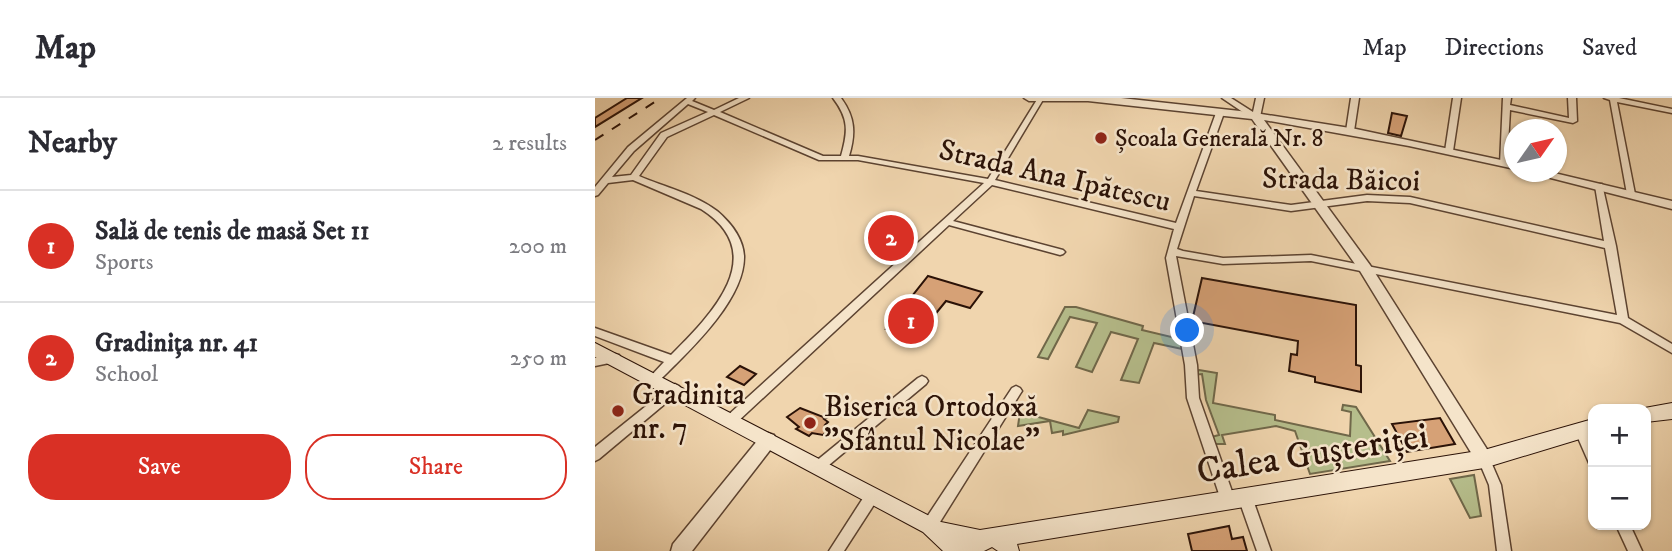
<!DOCTYPE html>
<meta charset="utf-8">
<style>
:root{--surface:#fff;--page:#f7f7f7;--text:#2b2b33;--muted:#7c7c81;--line:#e1e1e2;--accent:#d93025}
body{margin:0;font-family:"IM FELL DW Pica",serif;background:var(--page);color:var(--text)}
.controls{position:absolute;right:21px;bottom:21px;display:grid;overflow:hidden;border-radius:14px;box-shadow:0 2px 5px #0004}
.controls button{width:63px;height:63px;display:grid;place-items:center;padding:0;border:0;border-bottom:2px solid var(--line);background:var(--surface);color:var(--text);font:35px sans-serif}
.compass{position:absolute;left:909px;top:21px;width:63px;height:63px;border-radius:50%;background:var(--surface);box-shadow:0 2px 5px #0004;rotate:56deg}
.you{position:absolute;left:593px;top:233px;width:24px;height:24px;margin:-18px;border:5px solid #fff;border-radius:50%;background:#1a73e8;box-shadow:0 0 0 10px #1a73e833}
.badge{display:grid;place-items:center;width:46px;height:46px;border-radius:50%;background:var(--accent);color:#fff;font-size:23px;font-weight:700}
.pin{position:absolute;translate:-50% -50%;border:4px solid #fff;box-shadow:0 2px 7px #0006}
.list{margin:0;padding:0;list-style:none}
h2{display:flex;justify-content:space-between;align-items:center;height:91px;margin:0;padding:0 28px;font-size:30px}
h2 small{font-size:23px;font-weight:400;color:var(--muted)}
.list li{display:grid;grid-template-columns:46px 1fr auto;gap:21px;align-items:center;box-sizing:border-box;height:112px;padding:0 28px;border-top:2px solid var(--line)}
.list b{display:block;font-size:26px;white-space:nowrap}
.list p{margin:0;font-size:23px;white-space:nowrap;color:var(--muted)}
.list em{font-size:23px;font-style:normal;color:var(--muted)}
.actions{display:flex;gap:14px;padding:21px 28px}
.actions a{flex:1;padding:16px 0;border:2px solid var(--accent);border-radius:28px;text-align:center;font-size:24px;color:var(--accent)}
.actions .main{background:var(--accent);color:#fff}
.map{position:relative;flex:none;width:1077px;height:453px;overflow:hidden}
header{display:flex;align-items:center;gap:42px;box-sizing:border-box;height:98px;padding:0 35px;background:var(--surface);border-bottom:2px solid var(--line)}
header strong{font-size:33px}
nav{display:flex;gap:38px;margin-inline-start:auto;font-size:24px}
main{display:flex}
aside{flex:1;background:var(--surface)}
.map>svg:first-child{display:block}
.green{fill:#b6be8c;stroke:#70684a;stroke-width:2}
.building{fill:#d6a176;stroke:#2b1207;stroke-width:2}
.lines{fill:none;stroke-linecap:round;stroke-linejoin:round}
.minor-casing{stroke:#5c4331;stroke-width:3}
.tertiary-casing{stroke:#5c4331;stroke-width:3}
.secondary-casing{stroke:#2b1207;stroke-width:2}
.minor{fill:#f5e4ca;fill-rule:evenodd}
.tertiary{fill:#f5e4ca;fill-rule:evenodd}
.secondary{fill:#f5e4ca;fill-rule:evenodd}
.rail{stroke:#2b1207;stroke-width:2;stroke-dasharray:10 10;stroke-linecap:butt}
.poi-dot{fill:#8f2418;stroke:#f5e4ca;stroke-width:2.5}
.labels{text-anchor:middle;stroke-width:5;stroke-linejoin:round;paint-order:stroke}
.far-poi-label{font-size:24px;fill:#2b1207;stroke:#f5e4ca;text-anchor:start}
.street-label{font-size:30px;fill:#2b1207;stroke:#f5e4ca}
.poi-label{font-size:30px;fill:#2b1207;stroke:#f5e4ca;text-anchor:start}
.near-street-label{font-size:37px;fill:#2b1207;stroke:#f5e4ca}
</style>
<header>
<strong>Map</strong>
<nav><a>Map</a><a>Directions</a><a>Saved</a></nav>
</header>
<main>
<aside>
<h2>Nearby<small>2 results</small></h2>
<ul class="list">
<li><span class="badge">1</span><div><b>Sală de tenis de masă Set 11</b><p>Sports</p></div><em>200 m</em></li>
<li><span class="badge">2</span><div><b>Gradinița nr. 41</b><p>School</p></div><em>250 m</em></li>
</ul>
<div class="actions"><a class="main">Save</a><a>Share</a></div>
</aside>
<div class="map">
<svg width="1077" height="453" viewBox="0 0 1077 453">
<rect width="100%" height="100%" fill="#f0d5ae"/>
<filter id="stains"><feTurbulence type="fractalNoise" baseFrequency=".00286" numOctaves="4"/><feColorMatrix values="0 0 0 0 .2 0 0 0 0 .09 0 0 0 0 .02 0 0 0 .5 -.17"/></filter>
<radialGradient id="worn" r=".72"><stop offset=".6" stop-color="#630" stop-opacity="0"/><stop offset="1" stop-color="#630" stop-opacity=".3"/></radialGradient>
<!-- green -->
<g class="green">
<polygon points="470,209 481,209 548,228 547,232 585,241 587,251 559,245 544,285 526,282 543,241 516,234 497,274 481,269 502,225 475,219 453,261 443,259"/>
<polygon points="604,272 622,275 618,305 680,317 680,322 755,338 756,314 747,312 748,307 761,309 795,363 715,376 700,333 681,328 627,337 630,346 621,346 616,339 624,337 611,302 607,276 598,277"/>
<polygon points="493,312 524,319 523,324 468,337 468,333 457,335 455,323 423,328 425,314 484,330"/>
<polygon points="879,377 886,418 875,420 855,381"/>
</g>
<!-- building -->
<g class="building">
<polygon points="32,0 47,0 0,29 0,20"/>
<polygon points="797,15 812,18 806,38 793,35"/>
<polygon points="333,178 387,194 375,210 351,203 320,241 291,231"/>
<polygon points="607,180 761,207 761,267 766,268 766,294 720,284 720,279 694,273 696,256 702,257 703,243 597,223"/>
<polygon points="145,268 161,276 149,287 132,279"/>
<polygon points="205,310 231,320 229,321 233,324 230,327 235,330 228,337 217,335 214,338 201,331 204,329 192,319"/>
<polygon points="845,320 860,346 812,354 797,326"/>
<polygon points="634,428 637,441 648,439 652,453 597,453 593,436"/>
</g>
<g class="lines">
<defs>
<g id="minor">
<path d="M92,0H100L97,3L119,12L144,0H154L125,14L228,58H246C253,33 254,21 238,0H246C260,19 261,35 254,58H263L393,81L443,0H449L400,82L581,125L621,15L625,13L629,15L601,93L696,107L772,97L815,99L1009,143L1000,88L1001,86H1007L1021,148L1033,220L1077,246V255L1025,225L716,163L628,166L581,158L602,267L604,300L640,402L638,406L633,408L628,406L626,402L592,300L590,267L571,160L579,131L397,87L358,123L468,152L470,154L468,156L465,157L354,127L140,326L136,327L132,326L130,322L132,318L389,85L263,62H224L119,17L72,39L44,78C69,89 100,96 122,113C135,124 148,140 149,158C150,202 93,254 64,283L60,285L56,283L54,280L69,264L0,238V230L76,257C116,217 177,156 106,111L38,82L13,85L3,97L0,98V89L33,49ZM93,6L113,14L66,35L36,77L17,79L39,53ZM599,98L696,113L772,103L815,105L1010,150L1022,217L716,157L628,160L588,153L582,151Z"/>
<polygon points="627,0 636,0 658,14 661,0 669,0 665,19 658,21"/>
<polygon points="756,0 764,0 759,33 755,35 751,33"/>
<polygon points="858,0 866,0 858,53 854,55 850,53"/>
<polygon points="908,0 916,0 915,7 974,20 973,0 981,0 982,23 978,25 915,12 912,65 911,67 905,67"/>
<polygon points="1009,0 1024,0 1077,11 1077,15 1022,4 1040,96 1039,98 1036,99 1032,96 1015,2"/>
<polygon points="20,256 24,257 26,260 24,263 0,268 0,260"/>
<polygon points="327,278 331,280 333,283 331,286 228,372 224,374 220,372 218,368 220,364 323,280"/>
<polygon points="80,286 84,288 86,291 84,294 4,361 0,363 0,349 76,288"/>
<polygon points="421,288 425,290 427,293 425,296 340,432 335,434 330,432 328,427 330,422 417,290"/>
<polygon points="986,328 990,329 998,347 998,367 994,365 980,333 982,329"/>
<polygon points="889,355 893,357 906,387 916,453 902,453 894,387 883,361 885,357"/>
<polygon points="277,392 282,394 284,398 282,402 249,453 234,453 272,394"/>
<polygon points="650,393 655,395 657,399 676,453 662,453 643,399 645,395"/>
<polygon points="1021,427 1035,427 1047,453 1033,453"/>
</g>
<g id="tertiary">
<polygon points="429,0 526,0 654,14 761,31 920,65 920,71 814,48 669,22 775,167 895,356 897,361 895,366 889,369 883,366 765,173 657,21 493,3 434,3"/>
<polygon points="939,74 955,74 1077,103 1077,111 940,76"/>
<polygon points="173,335 179,337 181,342 179,347 97,453 76,453 78,446 167,337"/>
</g>
<g id="secondary">
<polygon points="0,245 346,424 385,432 889,352 998,321 998,337 889,370 422,446 424,453 403,453 397,449 389,453 348,453 328,434 0,259"/>
<polygon points="1077,305 1077,321 1051,324 1051,311 1044,311"/>
</g>
</defs>
<!-- minor casing -->
<use href="#minor" class="minor-casing"/>
<!-- tertiary casing -->
<use href="#tertiary" class="tertiary-casing"/>
<!-- secondary casing -->
<use href="#secondary" class="secondary-casing"/>
<!-- minor -->
<use href="#minor" class="minor"/>
<!-- tertiary -->
<use href="#tertiary" class="tertiary"/>
<!-- secondary -->
<use href="#secondary" class="secondary"/>
<!-- rail -->
<polyline class="rail" points="0,42 66,0"/>
</g>
<!-- markers -->
<g class="poi-dot">
<circle cx="506" cy="40" r="7"/>
<circle cx="23" cy="313" r="7"/>
<circle cx="215" cy="325" r="7"/>
</g>
<g class="labels">
<!-- far-poi labels -->
<g class="far-poi-label">
<text x="520" y="48">Școala Generală Nr. 8</text>
</g>
<!-- street labels -->
<g class="street-label">
<text transform="translate(460 77) rotate(13)" y="10">Strada Ana Ipătescu</text>
<text transform="translate(746 81) rotate(1)" y="10">Strada Băicoi</text>
</g>
<!-- poi labels -->
<g class="poi-label">
<text x="37" y="306">Gradinita<tspan x="37" dy="34">nr. 7</tspan></text>
<text x="229" y="318">Biserica Ortodoxă<tspan x="229" dy="34">"Sfântul Nicolae"</tspan></text>
</g>
<!-- near-street labels -->
<g class="near-street-label">
<text transform="translate(717 354) rotate(-9)" y="13">Calea Gușteriței</text>
</g>
</g>
<rect width="100%" height="100%" filter="url(#stains)"/>
<rect width="100%" height="100%" fill="url(#worn)"/>
</svg>
<div class="controls">
<button>+</button>
<button>−</button>
</div>
<svg class="compass" viewBox="-18 -18 36 36"><path d="M0-13l5 13h-10z" fill="#e53935"/><path d="M0 13l5-13h-10z" fill="#7c7c81"/></svg>
<div class="you"></div>
<div class="pin badge" style="left:316px;top:223px">1</div>
<div class="pin badge" style="left:296px;top:140px">2</div>
</div>
</main>
